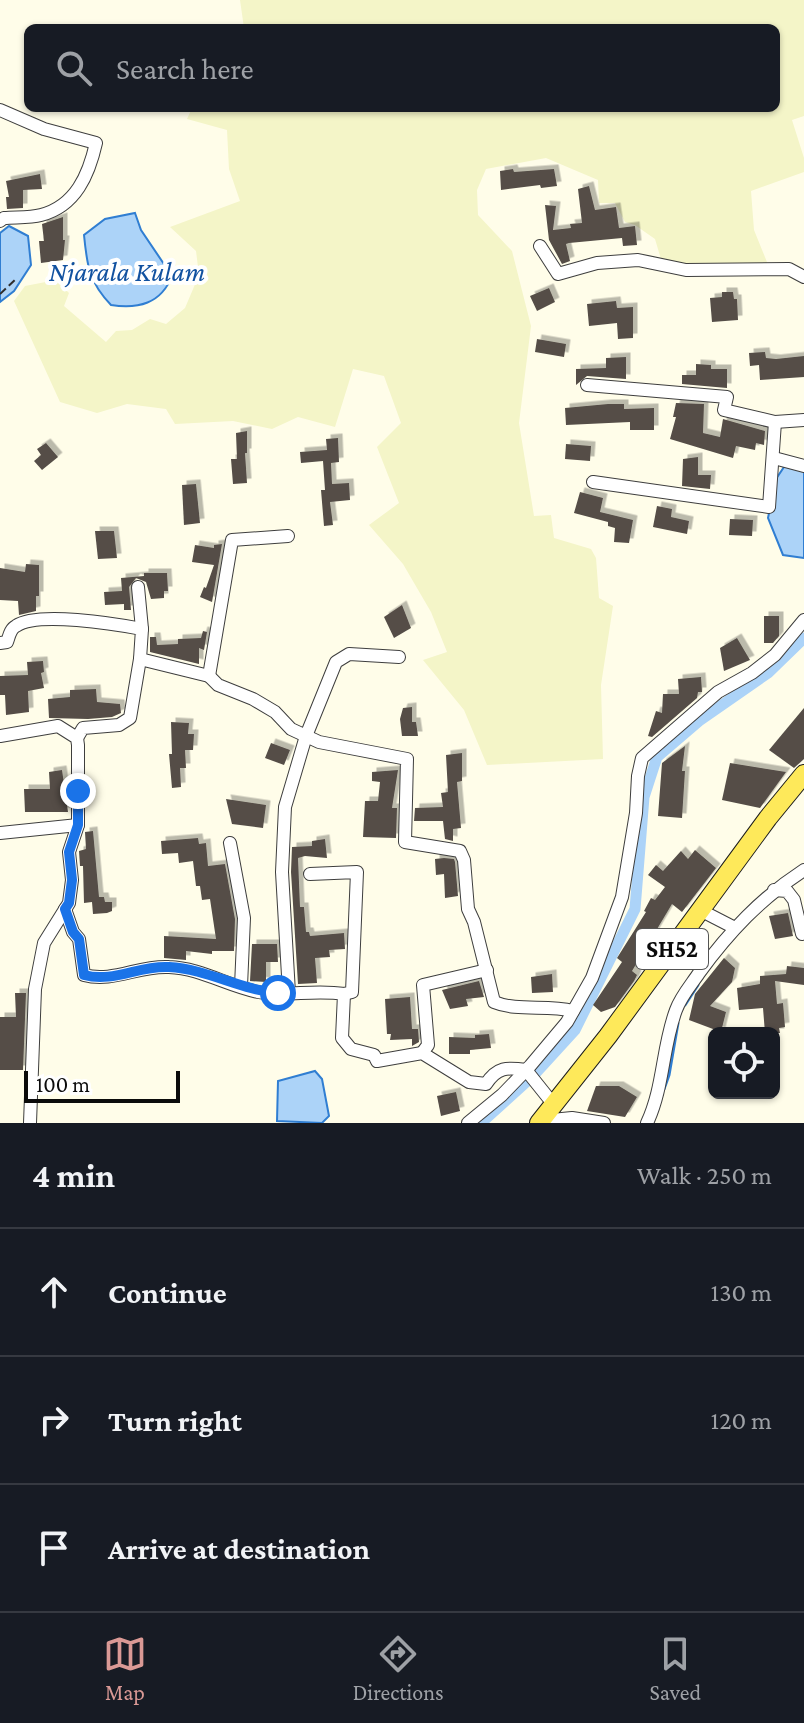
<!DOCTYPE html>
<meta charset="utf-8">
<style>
:root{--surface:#171b24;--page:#242831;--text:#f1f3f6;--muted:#9ea1a6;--line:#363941;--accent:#da9995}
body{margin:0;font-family:"Crimson Pro",serif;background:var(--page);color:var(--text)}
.controls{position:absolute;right:24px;bottom:24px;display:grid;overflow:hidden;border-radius:12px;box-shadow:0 2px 6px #0004}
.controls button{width:72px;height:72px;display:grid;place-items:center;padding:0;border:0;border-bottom:2px solid var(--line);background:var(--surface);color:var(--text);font:40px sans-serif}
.scale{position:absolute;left:24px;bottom:20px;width:156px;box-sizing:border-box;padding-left:8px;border:4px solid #0b0b0b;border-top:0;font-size:22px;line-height:28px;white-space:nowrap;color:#0b0b0b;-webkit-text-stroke:6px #fff;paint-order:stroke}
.stop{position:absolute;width:24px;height:24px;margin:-18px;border:6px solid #1a73e8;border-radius:50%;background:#fff}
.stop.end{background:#1a73e8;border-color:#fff;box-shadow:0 2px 8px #0008}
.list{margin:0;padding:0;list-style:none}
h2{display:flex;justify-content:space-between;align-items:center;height:104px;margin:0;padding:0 32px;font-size:34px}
h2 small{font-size:26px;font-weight:400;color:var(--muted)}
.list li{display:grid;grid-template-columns:52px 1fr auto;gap:24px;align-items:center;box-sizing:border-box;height:128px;padding:0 32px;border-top:2px solid var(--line)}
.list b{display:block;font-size:30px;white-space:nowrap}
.list em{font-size:26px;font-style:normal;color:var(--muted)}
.icon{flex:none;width:44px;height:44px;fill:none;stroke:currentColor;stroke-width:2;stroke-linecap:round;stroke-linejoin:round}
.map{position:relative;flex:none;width:804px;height:1123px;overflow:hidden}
.search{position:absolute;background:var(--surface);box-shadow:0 2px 6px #0004;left:24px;right:24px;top:24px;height:88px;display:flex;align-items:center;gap:20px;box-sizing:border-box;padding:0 28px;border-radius:12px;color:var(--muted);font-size:30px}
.sheet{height:488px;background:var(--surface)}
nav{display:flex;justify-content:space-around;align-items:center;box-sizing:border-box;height:112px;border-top:2px solid var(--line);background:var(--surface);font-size:22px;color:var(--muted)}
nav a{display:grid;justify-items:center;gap:4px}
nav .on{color:var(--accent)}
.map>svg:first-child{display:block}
.farmland{fill:#f4f5c8}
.water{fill:#acd3f8;stroke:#307ed2;stroke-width:2}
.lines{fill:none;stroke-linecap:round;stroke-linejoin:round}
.stream{stroke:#307ed2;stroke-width:3}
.canal{stroke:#acd3f8;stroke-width:11}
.building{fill:#544d47;filter:url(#shadow)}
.minor-casing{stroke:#3e3e3e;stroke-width:14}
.primary-casing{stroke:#1c1c1c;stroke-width:20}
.path{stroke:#2d2d2d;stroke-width:2;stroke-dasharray:8 4;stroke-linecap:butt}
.minor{stroke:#fff;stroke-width:12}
.primary{stroke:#fee95a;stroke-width:18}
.route{stroke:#1a73e8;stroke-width:10}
.labels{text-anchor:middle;stroke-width:8;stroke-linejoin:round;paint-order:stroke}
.shield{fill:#fff;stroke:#545454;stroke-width:2}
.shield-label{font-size:24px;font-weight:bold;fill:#0b0b0b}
.water-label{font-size:28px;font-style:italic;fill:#1151a0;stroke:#fff}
</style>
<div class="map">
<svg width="804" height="1123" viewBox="0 0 804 1123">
<defs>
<filter id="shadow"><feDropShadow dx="4.5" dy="-4.5" stdDeviation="0" flood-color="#0004"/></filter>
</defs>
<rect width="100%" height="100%" fill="#fffde9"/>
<!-- farmland -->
<polygon class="farmland" points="240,0 804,0 804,116 792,120 804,158 804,172 751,191 754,230 769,267 663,266 655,239 635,225 625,222 615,203 599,203 598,180 546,158 486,169 477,190 478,215 512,251 531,326 519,423 534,516 551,515 554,538 591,549 596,558 599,598 613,606 601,685 603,759 487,765 464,710 423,660 447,652 431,612 403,564 369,525 399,503 377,447 401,423 384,376 353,369 335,427 298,417 272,429 233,421 175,424 166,409 127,404 97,413 60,402 14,301 25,286 56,280 69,293 64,306 106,342 116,331 132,330 150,319 166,324 185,308 199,275 196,251 170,227 240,201 229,169 227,130 187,119 192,108 776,108 776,28 244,28"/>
<!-- water -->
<g class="water">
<path d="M135,213L141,230L172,276C161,304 138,309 111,305C89,282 87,266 84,235L105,219Z"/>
<polygon points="9,226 28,236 31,265 14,291 0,302 0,233"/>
<polygon points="786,464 804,471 804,558 783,555 768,518 776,479"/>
<polygon points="315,1071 322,1079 329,1116 322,1123 277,1121 278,1081"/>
</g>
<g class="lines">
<!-- stream -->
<g class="stream">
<polyline points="685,1005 698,985"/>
<polyline points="664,1089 669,1075 678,1023"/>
</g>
<!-- canal -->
<polyline class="canal" points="481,1123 533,1076 575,1030 635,909 644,797 657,757 699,721 768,673 804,638"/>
</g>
<!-- building -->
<g class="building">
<polygon points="513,169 514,172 554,169 557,186 541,188 540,185 501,190 500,171"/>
<polygon points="40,174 42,189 23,190 23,208 7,209 6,197 9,197 6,181"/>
<polygon points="589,186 595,210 616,207 619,228 635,226 637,245 623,246 622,238 569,243 566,244 570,261 562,264 549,240 545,205 556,206 553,230 571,228 570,224 582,223 578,189"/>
<polygon points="63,217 63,240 65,240 63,260 41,263 39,241 44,241 42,224"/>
<polygon points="549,288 555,302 537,311 530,296"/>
<polygon points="722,292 733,292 734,299 737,299 738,320 712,322 710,298 722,297"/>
<polygon points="616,301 617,308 633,307 633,338 618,339 617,323 589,326 587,304"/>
<polygon points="537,339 566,344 564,357 535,352"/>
<polygon points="765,352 766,358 776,359 804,356 804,377 760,380 759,365 750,366 749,353"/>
<polygon points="626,357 626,379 587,376 576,385 576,369 606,368 606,358"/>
<polygon points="696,364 711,365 711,369 727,369 727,388 682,384 682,375 696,375"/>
<polygon points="676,403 704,404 703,433 720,437 723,419 765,431 764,445 756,443 755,450 736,446 733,458 670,439 676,417 673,417"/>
<polygon points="608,404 624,404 624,409 654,408 654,430 630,430 630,422 566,425 565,408"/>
<polygon points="247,431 247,453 245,453 247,483 233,484 231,459 237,459 236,433"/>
<polygon points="338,438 339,462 331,463 332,484 349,483 350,500 330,502 333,525 324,526 321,490 325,490 323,461 301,463 300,452 327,450 326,439"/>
<polygon points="46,443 58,457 42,470 34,461 41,455 37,449"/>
<polygon points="566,444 591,446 590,461 565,459"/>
<polygon points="698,457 698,475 711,475 710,489 682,486 683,459"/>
<polygon points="196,484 200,523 184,525 182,485"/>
<polygon points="580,492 603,498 600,512 633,520 629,543 614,542 615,528 608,526 608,522 574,513"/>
<polygon points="657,506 672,509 671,517 689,521 687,534 653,527"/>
<polygon points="730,519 753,520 752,536 729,535"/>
<polygon points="95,531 114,531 117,558 98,559"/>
<polygon points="222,544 212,602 200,597 204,587 206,588 214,565 192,562 195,545 214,548 214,545"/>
<polygon points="26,564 39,565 39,596 36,596 36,611 19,615 18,601 0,600 0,568 25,572"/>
<polygon points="144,573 167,573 168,591 164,591 164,598 151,599 146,582 136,578 129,587 131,610 124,610 124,604 105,605 104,592 122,591 121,578 144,576"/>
<polygon points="402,605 411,628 394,638 384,617"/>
<polygon points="764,616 779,616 779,636 773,643 764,643"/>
<polygon points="203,631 207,632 204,650 199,648 199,664 150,652 150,637 156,637 157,645 178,644 178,639 201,638"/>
<polygon points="737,638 750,660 724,671 720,648"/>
<polygon points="43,661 44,672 41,673 44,688 28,691 29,712 6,715 5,695 0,695 0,676 28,675 27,662"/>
<polygon points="701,677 702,692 698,692 697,698 652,737 648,736 656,711 662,713 663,694 679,694 678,679"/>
<polygon points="96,689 97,702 120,704 121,713 112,717 88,719 49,718 48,699 70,697 70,690"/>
<polygon points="412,707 412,722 416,722 418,736 402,736 400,719 403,708"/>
<polygon points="804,708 804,759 794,768 769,750"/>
<polygon points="171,722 189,723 188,734 194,734 193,750 185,750 186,768 180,768 181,787 172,788 169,754 172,754"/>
<polygon points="271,743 290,750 284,765 265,758"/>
<polygon points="685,746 682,771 685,771 682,818 658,816 662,763"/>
<polygon points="462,753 462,781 457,782 461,828 453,829 453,841 445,839 443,821 414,821 415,808 443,807 441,793 448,792 446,755"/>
<polygon points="730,763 786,772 760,808 722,800"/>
<polygon points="62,770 68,812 25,812 24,789 50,789 49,772"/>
<polygon points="398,770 392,808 397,808 396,838 363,837 365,801 378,801 380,782 372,781 372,772"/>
<polygon points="226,799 266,805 263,828 232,824"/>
<polygon points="93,831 99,897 104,897 105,902 112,902 112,911 107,913 93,914 92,902 84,903 83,866 80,866 79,851 86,849 85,832"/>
<polygon points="198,838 199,844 206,843 208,866 225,864 235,919 234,951 212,951 212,954 186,951 186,960 164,958 164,936 216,939 210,899 202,900 200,886 196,886 193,861 179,863 178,853 162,854 161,841"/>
<polygon points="325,839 327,858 305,856 298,858 300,907 304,907 306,932 309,932 310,936 344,933 345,949 329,950 330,957 315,958 317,983 298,984 291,872 292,847 312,846 312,841"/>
<polygon points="695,850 716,868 682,912 672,904 632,971 637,975 634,981 615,1007 601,1012 593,1005 622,962 617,958 646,912 644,911 651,898 655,900 665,887 648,875 656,865 663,871 681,851 688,859"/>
<polygon points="444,858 454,859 455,862 458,896 445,898 444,874 436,875 435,859"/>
<polygon points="788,913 793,936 775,939 769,916"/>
<polygon points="252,944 277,944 278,962 266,962 266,982 250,981"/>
<polygon points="724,958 735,968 732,982 710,1006 726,1012 721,1032 689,1020 695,994"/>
<polygon points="787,966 804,968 804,985 775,981 777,1004 783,1003 785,1027 779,1028 780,1033 765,1033 763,1008 739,1010 737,988 760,984 760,976 786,974"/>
<polygon points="552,974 553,992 532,993 531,977"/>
<polygon points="479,981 484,997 466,999 468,1006 450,1009 442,990"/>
<polygon points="15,993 26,993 23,1070 0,1070 0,1017 16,1017"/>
<polygon points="410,997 412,1029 418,1029 419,1042 412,1046 412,1039 390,1040 391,1034 387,1034 385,999"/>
<polygon points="489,1034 491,1048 470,1050 470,1054 449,1054 449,1037 475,1038 475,1035"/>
<polygon points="596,1086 619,1086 637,1097 625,1117 587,1111"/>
<polygon points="456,1092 460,1111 441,1116 437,1096"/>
</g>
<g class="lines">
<defs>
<g id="minor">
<path d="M0,110L44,129L96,143C89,174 76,206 41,215C30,218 16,217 4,218L0,221"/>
<polyline points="540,246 558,274 597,263 638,260 686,270 789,269 804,277"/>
<polyline points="587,385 727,397 724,410 775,422 804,420"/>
<polyline points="774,458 804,466"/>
<polyline points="593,482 769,507 775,422"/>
<polyline points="138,587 142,629"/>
<path d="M0,643L7,642C9,637 10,629 16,626C37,611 116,624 142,629L140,659L209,676L232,540L288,536"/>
<path d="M209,676L218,685L253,699L275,712L291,729L319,742L407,759L405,842L460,851L464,860L468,909L474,922L494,1002C518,1012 547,1004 573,1011"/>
<polyline points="0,736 58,726 77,738 78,745 78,825 69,852 72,880 69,903 44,943 35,989 30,1123"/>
<polyline points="77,738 83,728 119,725 130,718 140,659"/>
<polyline points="0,833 78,825"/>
<polyline points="230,843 244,918 241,986"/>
<polyline points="310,874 357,872 352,992 344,994"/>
<polyline points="774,890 787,891 794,900 802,934"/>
<path d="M65,909L73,932L79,939L84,975C113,983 139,965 169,967C200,968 228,986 258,992C286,997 315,989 344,994L342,1038L351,1049L374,1055L377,1061L422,1053L469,1082L486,1084C497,1067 507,1067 526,1070L554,1105"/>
<polyline points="700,910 735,928"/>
<polyline points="289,993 282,872 285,807 306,736 336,662 349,654 399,657"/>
<polyline points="422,1053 428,1045 423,985 487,970"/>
<polyline points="542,1121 572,1118 604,1123"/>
<polyline points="468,1123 502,1095 530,1066 567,1022 592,978 622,897 636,813 638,776 642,758 718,692 752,673 775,655 804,620"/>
<path d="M647,1123C664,1087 662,1047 676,1010C681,996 691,985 699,973C729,932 761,898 804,870"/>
</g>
<polyline id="primary" points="539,1123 608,1036 768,818 804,774"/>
</defs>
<!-- minor casing -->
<use href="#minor" class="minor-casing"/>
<!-- primary casing -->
<use href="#primary" class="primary-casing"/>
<!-- path -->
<polyline class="path" points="0,294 15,280"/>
<!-- minor -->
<use href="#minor" class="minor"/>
<!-- primary -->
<use href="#primary" class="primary"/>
</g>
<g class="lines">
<!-- route -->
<path class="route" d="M78,791V825L69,852L72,880L69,903L65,909L73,932L79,939L84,975C114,983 139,965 169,967C207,969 241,990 278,993"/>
</g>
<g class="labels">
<!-- shield labels -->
<rect class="shield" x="636" y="929" width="72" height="40" rx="6"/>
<g class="shield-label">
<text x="672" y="957">SH52</text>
</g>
<!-- water labels -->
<g class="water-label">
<text x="127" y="281">Njarala Kulam</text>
</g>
</g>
</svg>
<div class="controls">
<button><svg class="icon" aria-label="locate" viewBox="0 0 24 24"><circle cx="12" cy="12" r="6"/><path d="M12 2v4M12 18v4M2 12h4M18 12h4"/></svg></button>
</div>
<div class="scale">100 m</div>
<div class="stop" style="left:278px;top:993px"></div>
<div class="stop end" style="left:78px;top:791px"></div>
<div class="search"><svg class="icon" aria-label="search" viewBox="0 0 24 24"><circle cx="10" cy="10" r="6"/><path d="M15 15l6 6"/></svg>Search here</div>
</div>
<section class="sheet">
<h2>4 min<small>Walk · 250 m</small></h2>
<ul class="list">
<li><svg class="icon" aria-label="ahead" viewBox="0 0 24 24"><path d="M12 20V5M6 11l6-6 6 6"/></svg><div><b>Continue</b></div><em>130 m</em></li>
<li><svg class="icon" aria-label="right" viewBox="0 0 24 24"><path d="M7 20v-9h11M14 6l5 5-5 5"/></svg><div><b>Turn right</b></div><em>120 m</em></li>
<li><svg class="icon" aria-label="arrive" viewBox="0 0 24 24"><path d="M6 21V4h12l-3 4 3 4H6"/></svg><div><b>Arrive at destination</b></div></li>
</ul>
</section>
<nav>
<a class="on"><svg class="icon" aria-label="map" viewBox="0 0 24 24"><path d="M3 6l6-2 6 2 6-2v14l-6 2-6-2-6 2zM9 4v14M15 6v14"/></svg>Map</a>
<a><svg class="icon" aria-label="directions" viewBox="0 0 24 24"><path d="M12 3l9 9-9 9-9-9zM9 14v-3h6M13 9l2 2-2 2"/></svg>Directions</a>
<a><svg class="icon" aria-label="saved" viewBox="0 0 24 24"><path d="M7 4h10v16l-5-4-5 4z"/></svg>Saved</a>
</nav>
